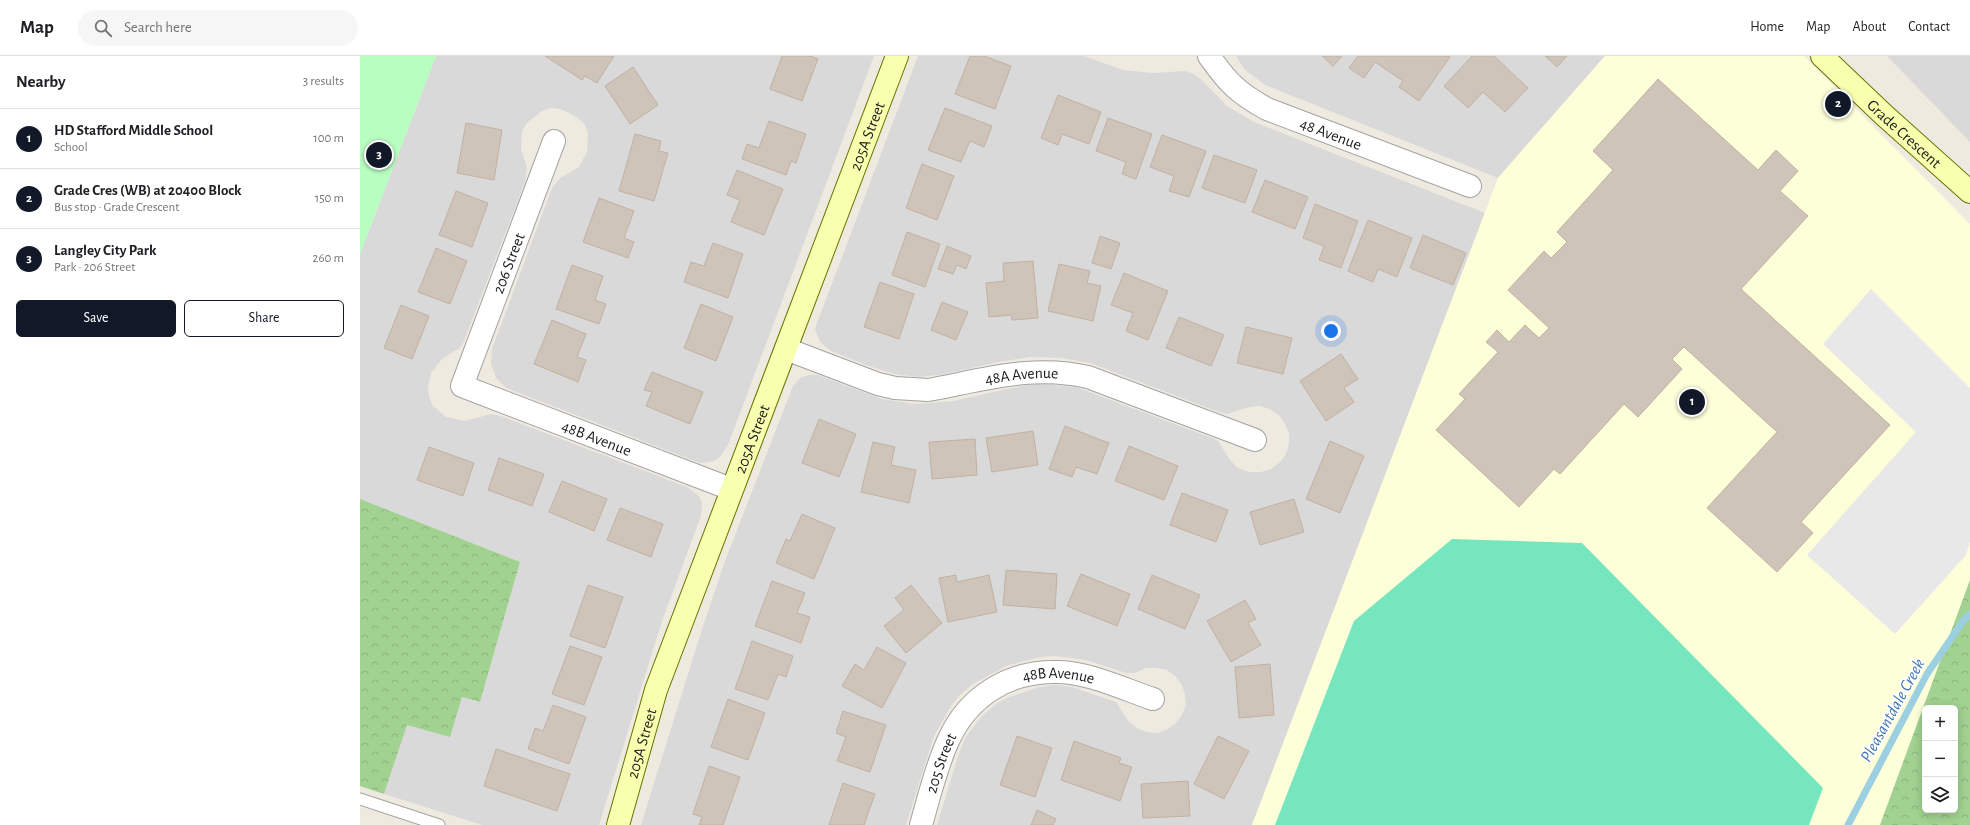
<!DOCTYPE html>
<meta charset="utf-8">
<style>
:root{--surface:#fff;--page:#f6f6f6;--text:#202124;--muted:#757577;--line:#e0e0e0;--accent:#111827}
body{margin:0;font-family:"Alegreya Sans",sans-serif;background:var(--page);color:var(--text)}
.controls{position:absolute;right:12px;bottom:12px;display:grid;overflow:hidden;border-radius:6px;box-shadow:0 2px 10px #0003}
.controls button{width:36px;height:36px;display:grid;place-items:center;padding:0;border:0;border-bottom:1px solid var(--line);background:var(--surface);color:var(--text);font:20px sans-serif}
.you{position:absolute;left:971px;top:275px;width:14px;height:14px;margin:-10px;border:3px solid #fff;border-radius:50%;background:#1a73e8;box-shadow:0 0 0 6px #1a73e833}
.badge{display:grid;place-items:center;width:26px;height:26px;border-radius:50%;background:var(--accent);color:#fff;font-size:13px;font-weight:700}
.pin{position:absolute;translate:-50% -50%;border:2px solid #fff;box-shadow:0 1px 4px #0006}
.list{margin:0;padding:0;list-style:none}
h2{display:flex;justify-content:space-between;align-items:center;height:52px;margin:0;padding:0 16px;font-size:17px}
h2 small{font-size:13px;font-weight:400;color:var(--muted)}
.list li{display:grid;grid-template-columns:26px 1fr auto;gap:12px;align-items:center;box-sizing:border-box;height:60px;padding:0 16px;border-top:1px solid var(--line)}
.list b{display:block;font-size:15px;white-space:nowrap}
.list p{margin:0;font-size:13px;white-space:nowrap;color:var(--muted)}
.list em{font-size:13px;font-style:normal;color:var(--muted)}
.actions{display:flex;gap:8px;padding:12px 16px}
.actions a{flex:1;padding:9px 0;border:1px solid var(--accent);border-radius:6px;text-align:center;font-size:14px;color:var(--accent)}
.actions .main{background:var(--accent);color:#fff}
.icon{flex:none;width:22px;height:22px;fill:none;stroke:currentColor;stroke-width:2;stroke-linecap:round;stroke-linejoin:round}
.map{position:relative;flex:none;width:1610px;height:769px;overflow:hidden}
header{display:flex;align-items:center;gap:24px;box-sizing:border-box;height:56px;padding:0 20px;background:var(--surface);border-bottom:1px solid var(--line)}
header strong{font-size:19px}
nav{display:flex;gap:22px;margin-inline-start:auto;font-size:14px}
.search{width:280px;height:36px;background:var(--page);display:flex;align-items:center;gap:10px;box-sizing:border-box;padding:0 14px;border-radius:22px;color:var(--muted);font-size:15px}
main{display:flex}
aside{flex:1;background:var(--surface)}
.map>svg:first-child{display:block}
.residential{fill:#dad9d9}
.education{fill:#fdffd9}
.forest{fill:url(#forest-crowns);fill-rule:evenodd}
.park{fill:#b8fec0}
.pitch{fill:#76e6bf}
.parking{fill:#e8e8e8}
.lines{fill:none;stroke-linecap:round;stroke-linejoin:round}
.stream{stroke:#9ccfe1;stroke-width:7}
.building{fill:#cfc4b9;stroke:#c2b1a2}
.lane-casing{stroke:#a3a3a3;stroke-width:13}
.street-casing{stroke:#a3a3a3;stroke-width:24}
.secondary-casing{stroke:#647600;stroke-width:24}
.lane{stroke:#fff;stroke-width:11}
.street{stroke:#fff;stroke-width:22}
.secondary{stroke:#f8ffae;stroke-width:22}
.labels{text-anchor:middle;stroke-width:3.5;stroke-linejoin:round;paint-order:stroke}
.street-label{font-size:16px;fill:#1c1c1c;stroke:#fff}
.water-label{font-size:17px;font-style:italic;fill:#4075b4;stroke:#fff}
</style>
<header>
<strong>Map</strong>
<div class="search"><svg class="icon" aria-label="search" viewBox="0 0 24 24"><circle cx="10" cy="10" r="6"/><path d="M15 15l6 6"/></svg>Search here</div>
<nav><a>Home</a><a>Map</a><a>About</a><a>Contact</a></nav>
</header>
<main>
<aside>
<h2>Nearby<small>3 results</small></h2>
<ul class="list">
<li><span class="badge">1</span><div><b>HD Stafford Middle School</b><p>School</p></div><em>100 m</em></li>
<li><span class="badge">2</span><div><b>Grade Cres (WB) at 20400 Block</b><p>Bus stop · Grade Crescent</p></div><em>150 m</em></li>
<li><span class="badge">3</span><div><b>Langley City Park</b><p>Park · 206 Street</p></div><em>260 m</em></li>
</ul>
<div class="actions"><a class="main">Save</a><a>Share</a></div>
</aside>
<div class="map">
<svg width="1610" height="769" viewBox="0 0 1610 769">
<defs>
<pattern id="forest-crowns" width="20" height="18" patternUnits="userSpaceOnUse"><rect width="20" height="18" fill="#a1d291"/><path d="M2 6a3 3 0 1 1 6 0M12 15a3 3 0 1 1 6 0" fill="none" stroke="#8ab47c"/></pattern>
</defs>
<rect width="100%" height="100%" fill="#efeae0"/>
<!-- residential -->
<g class="residential">
<polygon points="76,0 514,0 368,389 360,401 354,405 340,407 146,332 136,322 131,308 132,293 192,132 200,122 219,111 227,96 228,78 225,69 218,62 201,53 191,52 182,55 167,67 162,75 161,93 167,112 165,126 104,285 101,291 82,303 71,317 68,332 69,341 73,350 86,361 105,365 131,358 141,360 327,431 339,440 342,447 341,460 302,565 239,769 122,769 24,738 47,669 102,641 120,646 160,506 0,443 0,198"/>
<polygon points="558,0 724,0 763,14 792,17 825,15 834,18 842,24 867,50 894,66 1125,157 892,769 577,769 597,703 605,682 621,661 636,648 649,641 679,631 696,629 712,631 756,646 769,666 778,673 788,676 798,677 808,673 816,667 822,659 826,649 825,639 822,629 816,621 807,614 796,612 785,612 775,617 766,617 726,604 695,600 680,601 646,610 613,628 600,639 591,650 574,680 546,769 281,769 342,573 365,505 433,330 440,322 449,319 458,319 522,343 555,348 593,345 666,329 680,328 716,331 852,382 858,385 870,404 878,412 889,416 901,416 911,413 919,407 926,398 929,388 929,378 925,368 919,359 910,353 900,350 889,351 867,358 861,357 730,307 701,302 671,301 638,306 585,318 559,321 534,318 506,309 471,295 460,286 455,273 457,267"/>
<polygon points="876,0 1245,0 1138,122 905,29 884,13"/>
<polygon points="1527,0 1610,0 1610,86"/>
</g>
<!-- education -->
<polygon class="education" points="1245,0 1444,0 1610,168 1610,524 1520,769 892,769 1138,122"/>
<!-- forest -->
<g class="forest">
<polygon points="0,443 160,506 120,646 102,641 90,681 47,669 24,738 0,730"/>
<path d="M1610,524V769H1520ZM1565,652H1595V754H1565Z"/>
</g>
<!-- park -->
<polygon class="park" points="0,0 76,0 0,198"/>
<!-- pitch -->
<polygon class="pitch" points="1092,483 1222,487 1463,732 1449,769 915,769 994,565"/>
<!-- parking -->
<polygon class="parking" points="1511,233 1610,332 1610,486 1606,499 1535,578 1447,499 1556,376 1463,288"/>
<g class="lines">
<!-- stream -->
<polyline class="stream" points="1488,769 1567,618 1603,565 1610,558"/>
</g>
<!-- building -->
<g class="building">
<polygon points="185,0 254,0 237,27 225,20 222,24"/>
<polygon points="422,0 450,0 458,3 442,45 410,33"/>
<polygon points="610,0 624,0 651,10 635,53 595,38"/>
<polygon points="962,0 982,0 973,10"/>
<polygon points="998,0 1088,0 1090,1 1059,45 1039,31 1043,25 1015,6 1004,22 989,12"/>
<polygon points="1112,0 1134,0 1168,32 1145,56 1123,36 1108,52 1084,30"/>
<polygon points="1185,0 1207,0 1197,11"/>
<polygon points="273,11 298,49 270,68 245,30"/>
<polygon points="1298,23 1398,114 1416,94 1438,115 1420,135 1448,160 1381,233 1530,369 1441,466 1453,477 1417,516 1347,452 1417,376 1324,291 1312,303 1322,313 1278,361 1264,348 1200,418 1194,413 1159,451 1076,374 1105,343 1099,338 1138,296 1126,286 1137,274 1149,286 1165,269 1179,282 1189,272 1148,234 1184,195 1191,202 1207,186 1197,176 1253,114 1233,95"/>
<polygon points="698,39 741,56 729,88 702,78 698,89 681,82"/>
<polygon points="585,52 632,70 624,91 610,85 601,106 568,94"/>
<polygon points="748,62 792,78 776,123 762,118 766,106 736,95"/>
<polygon points="409,65 446,78 436,107 431,105 426,119 382,103 387,88 399,92"/>
<polygon points="106,67 142,74 134,124 97,117"/>
<polygon points="275,78 301,85 299,95 308,97 294,145 259,135"/>
<polygon points="802,79 846,95 829,141 809,135 814,120 790,111"/>
<polygon points="854,99 897,114 885,147 842,132"/>
<polygon points="562,108 594,120 577,164 546,152"/>
<polygon points="377,114 423,133 404,179 371,166 380,144 367,139"/>
<polygon points="905,124 948,141 935,173 892,156"/>
<polygon points="96,135 128,147 112,191 79,179"/>
<polygon points="239,142 274,155 264,182 274,186 268,202 223,186"/>
<polygon points="955,148 998,165 981,212 959,204 964,190 943,182"/>
<polygon points="1008,164 1052,182 1037,221 1018,213 1013,226 988,215"/>
<polygon points="547,176 580,188 565,231 532,219"/>
<polygon points="1063,179 1106,197 1093,229 1050,212"/>
<polygon points="740,180 760,187 751,213 732,207"/>
<polygon points="353,187 383,198 368,242 324,226 331,206 344,210"/>
<polygon points="587,190 611,200 606,213 597,209 593,218 578,213"/>
<polygon points="76,192 107,205 90,248 58,236"/>
<polygon points="673,205 678,262 652,264 651,259 629,261 626,227 644,225 643,207"/>
<polygon points="699,208 730,215 727,227 741,230 733,265 688,255"/>
<polygon points="212,209 243,220 235,244 246,248 239,268 196,253"/>
<polygon points="764,217 808,235 788,284 766,275 773,257 751,249"/>
<polygon points="520,226 554,238 539,283 504,271"/>
<polygon points="582,246 608,256 596,284 571,274"/>
<polygon points="341,248 373,261 356,305 324,292"/>
<polygon points="41,249 69,260 52,303 24,292"/>
<polygon points="819,261 864,279 851,310 806,292"/>
<polygon points="192,264 226,278 217,301 226,304 218,326 174,308"/>
<polygon points="886,271 932,282 923,318 877,307"/>
<polygon points="981,298 998,323 984,332 994,346 966,365 940,325"/>
<polygon points="292,316 343,336 330,368 286,350 292,336 284,334"/>
<polygon points="459,363 496,378 479,421 442,407"/>
<polygon points="705,370 749,387 737,418 716,411 712,421 689,413"/>
<polygon points="673,375 678,409 632,416 626,382"/>
<polygon points="615,383 617,419 572,423 569,386"/>
<polygon points="970,385 1004,400 980,457 946,443"/>
<polygon points="513,386 535,391 531,409 556,414 549,447 501,436"/>
<polygon points="769,390 818,410 804,444 755,425"/>
<polygon points="69,391 114,407 103,440 57,424"/>
<polygon points="139,402 184,418 172,450 128,434"/>
<polygon points="202,425 247,443 234,475 189,456"/>
<polygon points="822,437 868,454 856,486 810,469"/>
<polygon points="934,443 944,476 900,489 890,456"/>
<polygon points="260,452 303,468 291,501 247,484"/>
<polygon points="442,458 475,472 454,523 416,507 426,483 430,485"/>
<polygon points="646,514 697,518 695,553 643,549"/>
<polygon points="721,518 770,538 757,570 707,550"/>
<polygon points="596,519 597,526 629,519 637,556 588,566 579,522"/>
<polygon points="792,519 840,539 825,573 778,553"/>
<polygon points="412,525 445,537 437,557 450,561 441,587 395,570"/>
<polygon points="228,529 263,541 245,592 210,580"/>
<polygon points="551,529 582,567 546,597 524,570 544,554 535,542"/>
<polygon points="885,544 896,563 888,567 901,589 871,606 847,565"/>
<polygon points="392,585 433,600 426,621 418,618 408,644 375,633"/>
<polygon points="210,590 242,601 224,649 192,638"/>
<polygon points="517,591 546,607 522,652 482,630 495,608 504,614"/>
<polygon points="910,608 914,659 879,662 875,611"/>
<polygon points="368,643 405,657 388,704 351,691"/>
<polygon points="193,649 226,661 209,708 168,693 175,672 183,675"/>
<polygon points="483,655 526,669 510,716 477,705 486,681 476,677"/>
<polygon points="657,680 692,692 675,741 640,729"/>
<polygon points="858,680 889,695 864,743 834,728"/>
<polygon points="714,685 761,702 759,707 772,711 760,745 701,724"/>
<polygon points="136,693 210,718 197,755 124,730"/>
<polygon points="349,710 380,721 363,769 339,769 342,761 333,758"/>
<polygon points="828,725 830,760 783,762 781,728"/>
<polygon points="483,727 515,738 504,769 469,769"/>
<polygon points="677,754 696,763 693,769 671,769"/>
</g>
<g class="lines">
<defs>
<polyline id="lane" points="0,743 79,769"/>
<g id="street">
<path id="s1" d="M849,0C868,27 878,37 907,53L1110,130"/>
<path id="s2" d="M194,85L102,330L371,433"/>
<path id="s3" d="M426,293L518,328L535,332L568,334C623,324 673,308 728,321L895,384"/>
<path id="s4" d="M561,769C569,741 576,711 588,685C608,640 650,614 699,616C731,617 763,633 793,643"/>
</g>
<g id="secondary">
<path id="s5" d="M1462,0L1524,59L1610,136"/>
<path id="s6" d="M258,769L296,634L537,0"/>
</g>
</defs>
<!-- lane casing -->
<use href="#lane" class="lane-casing"/>
<!-- street casing -->
<use href="#street" class="street-casing"/>
<!-- secondary casing -->
<use href="#secondary" class="secondary-casing"/>
<!-- lane -->
<use href="#lane" class="lane"/>
<!-- street -->
<use href="#street" class="street"/>
<!-- secondary -->
<use href="#secondary" class="secondary"/>
</g>
<g class="labels">
<!-- street labels -->
<g class="street-label">
<text dy="6" stroke="none"><textPath href="#s5" startOffset="113">Grade Crescent</textPath></text>
<text dy="6" stroke="none"><textPath href="#s1" startOffset="148">48 Avenue</textPath></text>
<text dy="6" stroke="none"><textPath href="#s6" startOffset="733">205A Street</textPath></text>
<text transform="translate(148 207) rotate(-69)" y="6">206 Street</text>
<text dy="6" stroke="none"><textPath href="#s3" startOffset="244">48A Avenue</textPath></text>
<text dy="6" stroke="none"><textPath href="#s2" startOffset="406">48B Avenue</textPath></text>
<text dy="6" stroke="none"><textPath href="#s6" startOffset="409">205A Street</textPath></text>
<text dy="6" stroke="none"><textPath href="#s4" startOffset="227">48B Avenue</textPath></text>
<text dy="6" stroke="none"><textPath href="#s6" startOffset="85">205A Street</textPath></text>
<text dy="6" stroke="none"><textPath href="#s4" startOffset="65">205 Street</textPath></text>
</g>
<!-- water labels -->
<g class="water-label">
<text transform="translate(1532 654) rotate(-61)" y="6">Pleasantdale Creek</text>
</g>
</g>
</svg>
<div class="controls">
<button>+</button>
<button>−</button>
<button><svg class="icon" aria-label="layers" viewBox="0 0 24 24"><path d="M12 4l9 5-9 5-9-5zM3 14l9 5 9-5"/></svg></button>
</div>
<div class="you"></div>
<div class="pin badge" style="left:1332px;top:346px">1</div>
<div class="pin badge" style="left:1478px;top:48px">2</div>
<div class="pin badge" style="left:19px;top:99px">3</div>
</div>
</main>
